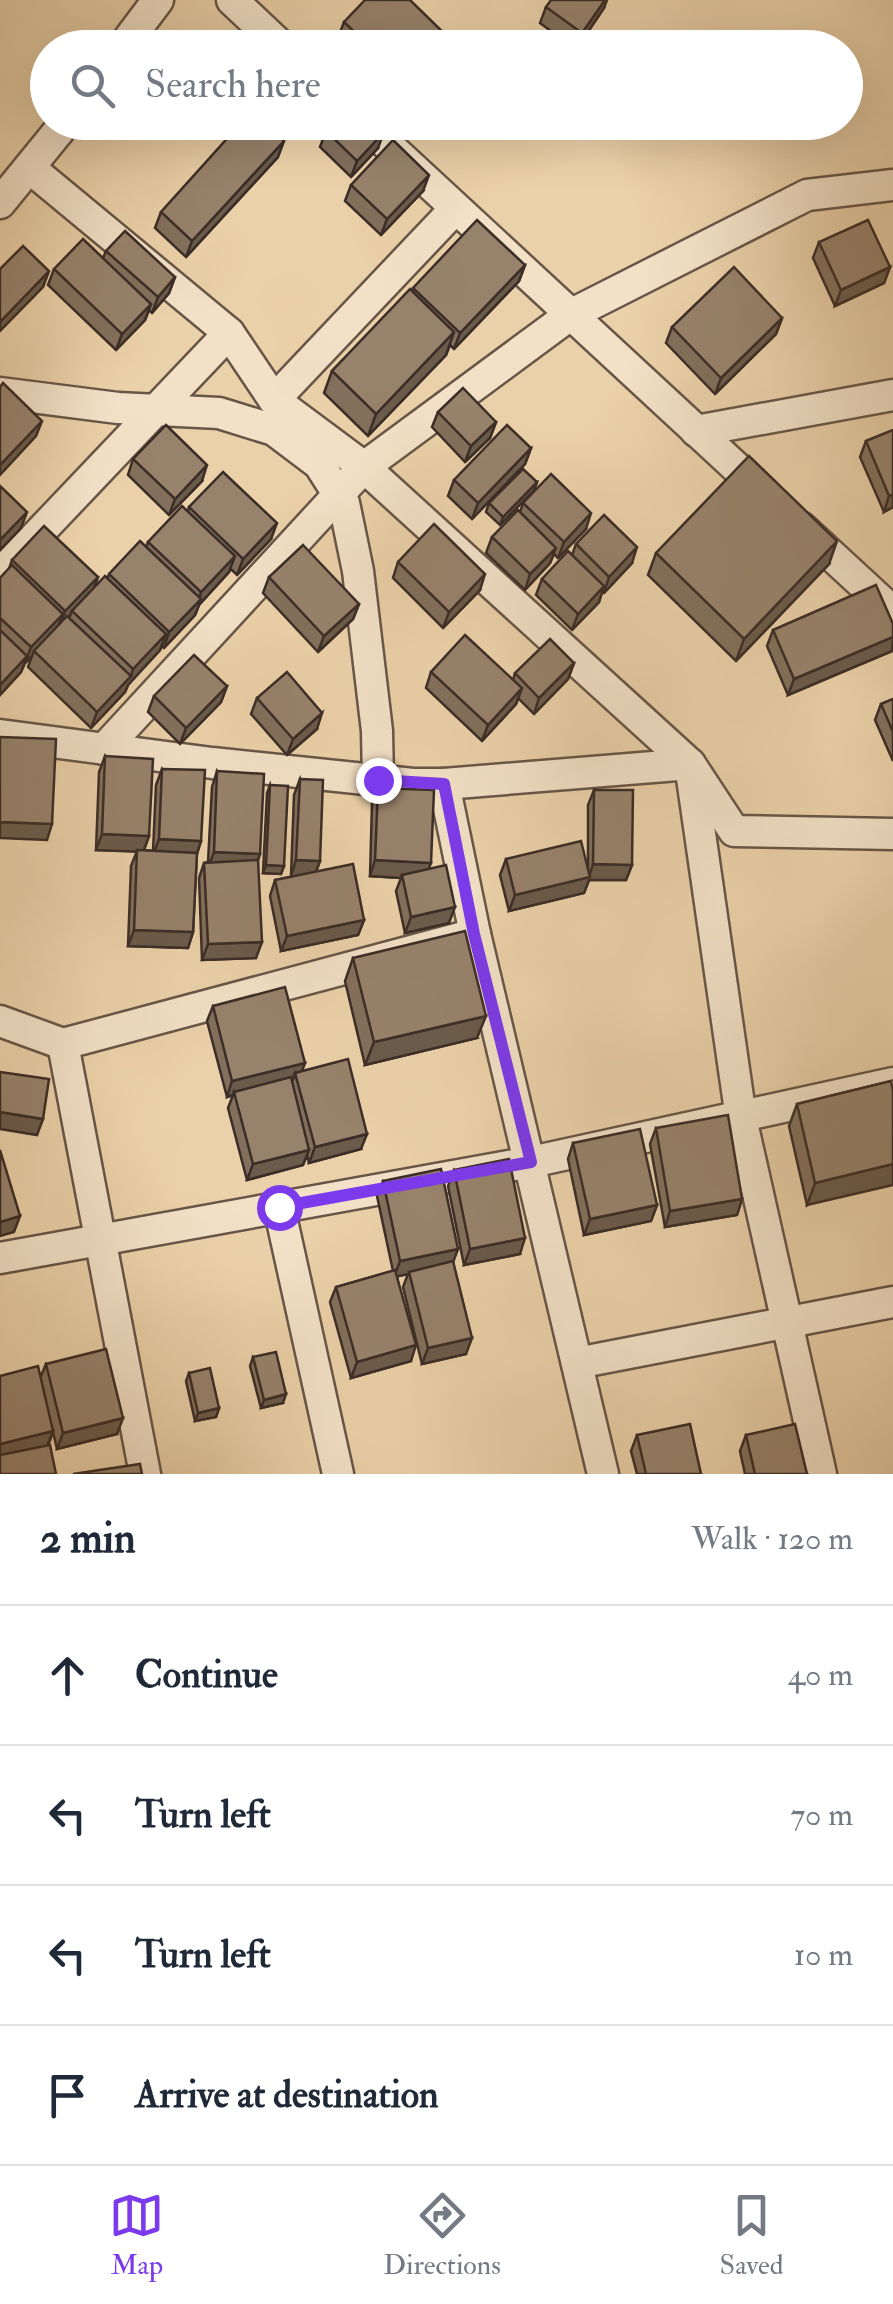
<!DOCTYPE html>
<meta charset="utf-8">
<style>
:root{--surface:#fff;--page:#f2f2f3;--text:#1f2937;--muted:#747a83;--line:#e0e1e3;--accent:#7c3aed}
body{margin:0;font-family:"IM FELL Double Pica",serif;background:var(--page);color:var(--text)}
.stop{position:absolute;width:30px;height:30px;margin:-22px;border:8px solid #7c3aed;border-radius:50%;background:#fff}
.stop.end{background:#7c3aed;border-color:#fff;box-shadow:0 2px 10px #0008}
.list{margin:0;padding:0;list-style:none}
h2{display:flex;justify-content:space-between;align-items:center;height:130px;margin:0;padding:0 40px;font-size:42px}
h2 small{font-size:32px;font-weight:400;color:var(--muted)}
.list li{display:grid;grid-template-columns:65px 1fr auto;gap:30px;align-items:center;box-sizing:border-box;height:140px;padding:0 40px;border-top:2px solid var(--line)}
.list b{display:block;font-size:38px;white-space:nowrap}
.list em{font-size:32px;font-style:normal;color:var(--muted)}
.icon{flex:none;width:55px;height:55px;fill:none;stroke:currentColor;stroke-width:2;stroke-linecap:round;stroke-linejoin:round}
.map{position:relative;flex:none;width:893px;height:1474px;overflow:hidden}
.search{position:absolute;background:var(--surface);box-shadow:0 10px 40px #0002;left:30px;right:30px;top:30px;height:110px;display:flex;align-items:center;gap:25px;box-sizing:border-box;padding:0 35px;border-radius:55px;color:var(--muted);font-size:38px}
.sheet{height:690px;background:var(--surface)}
nav{display:flex;justify-content:space-around;align-items:center;box-sizing:border-box;height:140px;border-top:2px solid var(--line);background:var(--surface);font-size:28px;color:var(--muted)}
nav a{display:grid;justify-items:center;gap:5px}
nav .on{color:var(--accent)}
.map>svg:first-child{display:block}
.lines{fill:none;stroke-linecap:round;stroke-linejoin:round}
.street-casing{stroke:#675648;stroke-width:35}
.street{stroke:#f2e1c7;stroke-width:30}
.wall{fill:#82705c;stroke:#3b2d27;stroke-width:2.5}
.shaded-wall{fill:#6a5b4b;stroke:#3b2d27;stroke-width:2.5}
.building{fill:#97826b;stroke:#3b2d27;stroke-width:2.5}
.route{stroke:#7c3aed;stroke-width:12}
</style>
<div class="map">
<svg width="893" height="1474" viewBox="0 0 893 1474">
<rect width="100%" height="100%" fill="#ebd1a9"/>
<filter id="stains"><feTurbulence type="fractalNoise" baseFrequency=".002" numOctaves="4"/><feColorMatrix values="0 0 0 0 .2 0 0 0 0 .09 0 0 0 0 .02 0 0 0 .5 -.17"/></filter>
<radialGradient id="worn" r=".72"><stop offset=".6" stop-color="#630" stop-opacity="0"/><stop offset="1" stop-color="#630" stop-opacity=".3"/></radialGradient>
<g class="lines">
<defs>
<g id="street">
<polyline points="232,0 283,48"/>
<polyline points="122,48 158,0"/>
<polyline points="363,122 765,494"/>
<polyline points="31,169 229,333 274,400 364,467 690,764 741,1118 821,1474"/>
<polyline points="0,203 66,122"/>
<polyline points="0,393 118,408 219,413 274,430 319,464 344,503 358,571 377,731 378,780"/>
<polyline points="274,400 455,209"/>
<polyline points="696,431 893,395"/>
<polyline points="802,528 893,612"/>
<polyline points="0,574 229,333"/>
<polyline points="0,735 212,763 413,784 444,784 690,764 734,831 893,834"/>
<polyline points="104,749 364,467 570,315 807,195 893,185"/>
<polyline points="444,784 475,934 603,1474"/>
<polyline points="0,1021 63,1044"/>
<polyline points="279,1207 338,1474"/>
<polyline points="0,1258 531,1162 893,1083"/>
<polyline points="577,1363 893,1302"/>
<polyline points="145,1474 63,1044 475,934"/>
</g>
</defs>
<!-- street casing -->
<use href="#street" class="street-casing"/>
<!-- street -->
<use href="#street" class="street"/>
</g>
<!-- wall -->
<g class="wall">
<polygon points="546,7 604,8 577,48 574,48 540,23"/>
<polygon points="344,22 448,37 444,48 349,48 338,38"/>
<polygon points="326,131 378,148 351,177 320,147"/>
<polygon points="278,157 186,257 155,228 161,212"/>
<polygon points="351,185 423,191 381,235 345,201"/>
<polygon points="819,242 890,267 884,283 835,306 813,258"/>
<polygon points="106,251 175,277 169,293 152,313 149,310 145,320 116,350 48,285 54,269 103,258"/>
<polygon points="525,265 519,281 454,349 450,345 446,355 368,436 324,393 332,371 412,291 413,288"/>
<polygon points="782,318 776,334 715,394 666,343 672,327"/>
<polygon points="438,412 496,422 490,438 465,462 432,427"/>
<polygon points="893,430 893,507 884,512 860,457 866,441"/>
<polygon points="531,448 525,464 472,519 448,496 454,480"/>
<polygon points="133,459 202,481 169,515 128,475"/>
<polygon points="537,482 534,490 500,525 486,512 489,503"/>
<polygon points="523,503 586,529 558,558 554,554 550,563 525,590 486,553 492,537 520,512"/>
<polygon points="189,507 271,539 237,575 231,569 229,572 199,605 195,615 164,648 162,646 160,650 128,685 125,692 91,728 28,667 32,656 25,663 21,672 0,695 0,578 9,569 12,560 98,577 94,587 146,547 148,542 188,511"/>
<polygon points="576,544 632,563 604,593 602,592 599,602 572,630 536,595 542,579 572,555"/>
<polygon points="656,553 829,564 736,661 648,575"/>
<polygon points="398,562 480,590 443,628 393,578"/>
<polygon points="269,577 359,604 353,619 318,652 263,593"/>
<polygon points="773,630 893,637 893,647 892,651 788,695 767,646"/>
<polygon points="574,663 568,679 534,714 518,698 516,704 482,741 426,688 431,672 513,680 515,673"/>
<polygon points="227,686 221,702 180,744 148,712 154,696"/>
<polygon points="257,698 317,729 287,755 251,714"/>
<polygon points="893,699 893,761 875,720 881,704"/>
<polygon points="105,756 149,836 144,850 153,851 156,785 162,769 201,841 197,853 193,932 188,948 128,946 131,866 137,851 96,850 99,772"/>
<polygon points="217,771 260,854 258,860 256,958 202,960 199,878 204,863 208,862 212,787"/>
<polygon points="300,779 320,861 316,872 364,920 358,935 281,951 270,896 275,880 295,876 291,876 294,795"/>
<polygon points="270,785 284,866 281,874 263,873 267,793"/>
<polygon points="378,788 429,869 449,923 405,933 396,891 401,878 370,876 372,803"/>
<polygon points="594,790 632,865 626,880 589,880 584,893 509,911 500,875 506,859 588,868 588,805"/>
<polygon points="353,958 477,1038 365,1065 345,981"/>
<polygon points="213,1006 301,1072 361,1149 309,1163 307,1155 303,1165 247,1180 228,1108 233,1095 227,1097 207,1021"/>
<polygon points="891,1081 807,1205 789,1126 797,1104"/>
<polygon points="656,1128 742,1199 737,1215 665,1227 650,1144"/>
<polygon points="573,1143 657,1205 651,1221 584,1235 568,1159"/>
<polygon points="454,1170 520,1254 464,1265 448,1186"/>
<polygon points="383,1181 453,1261 466,1354 422,1364 403,1287 408,1274 397,1276 411,1361 351,1378 330,1302 336,1287 393,1271 377,1196"/>
<polygon points="253,1357 283,1403 261,1408 250,1366"/>
<polygon points="46,1364 117,1434 57,1449 53,1432 48,1446 0,1474"/>
<polygon points="189,1373 219,1408 216,1417 195,1421 186,1381"/>
<polygon points="637,1435 701,1474 637,1474 631,1451"/>
<polygon points="746,1435 807,1474 745,1474 740,1451"/>
</g>
<!-- shaded-wall -->
<g class="shaded-wall">
<polygon points="605,0 607,0 604,8 577,48 582,33"/>
<polygon points="384,132 378,148 351,177 357,161"/>
<polygon points="284,141 278,157 186,257 192,241"/>
<polygon points="429,175 423,191 381,235 387,219"/>
<polygon points="525,265 519,281 454,349 460,333"/>
<polygon points="890,267 884,283 835,306 841,290"/>
<polygon points="49,271 43,287 0,331 0,322"/>
<polygon points="175,277 169,293 152,313 158,297"/>
<polygon points="151,304 145,320 116,350 122,334"/>
<polygon points="782,318 776,334 715,394 721,378"/>
<polygon points="454,332 446,355 368,436 376,414"/>
<polygon points="42,421 36,436 0,475 0,465"/>
<polygon points="496,422 490,438 465,462 471,446"/>
<polygon points="531,448 525,464 472,519 478,503"/>
<polygon points="207,465 202,481 169,515 175,499"/>
<polygon points="537,482 534,490 500,525 503,517"/>
<polygon points="893,494 893,507 884,512 889,496"/>
<polygon points="27,512 21,528 0,550 0,540"/>
<polygon points="591,513 586,529 558,558 564,542"/>
<polygon points="277,523 271,539 237,575 243,559"/>
<polygon points="837,541 829,564 736,661 744,639"/>
<polygon points="637,547 632,563 604,593 609,577"/>
<polygon points="556,548 550,563 525,590 530,574"/>
<polygon points="235,556 229,572 199,605 195,615 164,648 169,632 198,602 201,592"/>
<polygon points="485,574 480,590 443,628 449,612"/>
<polygon points="98,577 92,593 72,611 70,616 59,627 65,611"/>
<polygon points="604,586 599,602 572,630 578,614"/>
<polygon points="359,604 353,619 318,652 324,636"/>
<polygon points="63,614 57,630 34,651 32,656 25,663 31,647"/>
<polygon points="166,634 160,650 128,685 125,692 91,728 97,712 131,676 133,669"/>
<polygon points="893,637 892,651 788,695 794,679"/>
<polygon points="27,656 21,672 0,695 0,685"/>
<polygon points="574,663 568,679 534,714 539,698"/>
<polygon points="227,686 221,702 180,744 186,728"/>
<polygon points="522,688 516,704 482,741 488,725"/>
<polygon points="322,713 317,729 287,755 293,739"/>
<polygon points="0,822 52,824 47,840 0,838"/>
<polygon points="102,834 149,836 143,852 96,850"/>
<polygon points="159,839 201,841 196,857 153,855"/>
<polygon points="214,852 260,854 254,870 208,868"/>
<polygon points="296,860 320,861 314,877 291,876"/>
<polygon points="375,860 431,863 425,879 402,875 401,878 370,876"/>
<polygon points="593,864 632,865 626,880 589,880 584,893 509,911 515,895 589,877"/>
<polygon points="266,865 284,866 281,874 263,873"/>
<polygon points="455,907 449,923 405,933 411,917"/>
<polygon points="364,920 358,935 281,951 287,936"/>
<polygon points="134,930 193,932 188,948 128,946"/>
<polygon points="262,942 256,958 202,960 208,944"/>
<polygon points="486,1016 477,1038 365,1065 374,1042"/>
<polygon points="305,1063 299,1079 295,1073 293,1080 235,1095 234,1092 233,1095 227,1097 232,1081"/>
<polygon points="0,1112 43,1119 37,1135 0,1129"/>
<polygon points="367,1134 361,1149 309,1163 315,1147"/>
<polygon points="309,1150 303,1165 247,1180 253,1164"/>
<polygon points="893,1164 893,1185 807,1205 815,1183"/>
<polygon points="742,1199 737,1215 665,1227 670,1211"/>
<polygon points="657,1205 651,1221 584,1235 590,1219"/>
<polygon points="20,1216 14,1232 0,1236 0,1222"/>
<polygon points="525,1238 520,1254 464,1265 470,1249"/>
<polygon points="458,1249 452,1265 394,1277 400,1261"/>
<polygon points="472,1338 466,1354 422,1364 428,1348"/>
<polygon points="416,1345 411,1361 351,1378 357,1362"/>
<polygon points="286,1394 283,1403 261,1408 264,1400"/>
<polygon points="219,1408 216,1417 195,1421 198,1413"/>
<polygon points="123,1418 117,1434 57,1449 63,1433"/>
<polygon points="53,1431 47,1446 0,1458 0,1444"/>
</g>
<!-- building -->
<g class="building">
<polygon points="365,0 410,0 448,37 438,48 371,48 344,22"/>
<polygon points="551,0 605,0 582,33 546,7"/>
<polygon points="242,122 265,122 284,141 192,241 161,212"/>
<polygon points="334,122 374,122 384,132 357,161 326,131"/>
<polygon points="393,140 429,175 387,219 351,185"/>
<polygon points="477,220 525,265 460,333 413,288"/>
<polygon points="868,220 890,267 841,290 819,242"/>
<polygon points="125,231 175,277 158,297 106,251"/>
<polygon points="83,239 151,304 122,334 54,269"/>
<polygon points="23,246 49,271 0,322 0,269"/>
<polygon points="734,267 782,318 721,378 672,327"/>
<polygon points="410,289 454,332 376,414 332,371"/>
<polygon points="3,383 42,421 0,465 0,387"/>
<polygon points="463,388 496,422 471,446 438,412"/>
<polygon points="166,425 207,465 175,499 133,459"/>
<polygon points="507,425 531,448 478,503 454,480"/>
<polygon points="893,430 893,494 889,496 866,441"/>
<polygon points="749,456 837,541 744,639 656,553"/>
<polygon points="523,469 537,482 503,517 489,503"/>
<polygon points="223,472 277,523 243,559 189,507"/>
<polygon points="551,474 591,513 564,542 523,503"/>
<polygon points="0,486 27,512 0,540"/>
<polygon points="182,506 235,556 201,592 148,542"/>
<polygon points="518,510 556,548 530,574 492,537"/>
<polygon points="604,515 637,547 609,577 576,544"/>
<polygon points="434,524 485,574 449,612 398,562"/>
<polygon points="44,526 98,577 65,611 12,560"/>
<polygon points="140,541 201,599 169,632 109,574"/>
<polygon points="303,545 359,604 324,636 269,577"/>
<polygon points="568,551 604,586 578,614 542,579"/>
<polygon points="12,565 63,614 31,647 0,618 0,578"/>
<polygon points="105,576 166,634 133,669 72,611"/>
<polygon points="876,585 893,624 893,637 794,679 773,630"/>
<polygon points="67,616 131,676 97,712 34,651"/>
<polygon points="0,630 27,656 0,685"/>
<polygon points="465,635 522,688 488,725 431,672"/>
<polygon points="550,639 574,663 539,698 515,673"/>
<polygon points="194,655 227,686 186,728 154,696"/>
<polygon points="287,672 322,713 293,739 257,698"/>
<polygon points="893,699 893,732 881,704"/>
<polygon points="0,737 56,739 52,824 0,822"/>
<polygon points="105,756 153,759 149,836 102,834"/>
<polygon points="162,769 205,770 201,841 159,839"/>
<polygon points="217,771 264,774 260,854 214,852"/>
<polygon points="300,779 323,780 320,861 296,860"/>
<polygon points="270,785 288,786 284,866 266,865"/>
<polygon points="378,788 434,790 431,863 375,860"/>
<polygon points="594,790 633,790 632,865 593,864"/>
<polygon points="581,841 590,877 515,895 506,859"/>
<polygon points="137,850 197,853 193,932 134,930"/>
<polygon points="258,860 262,942 208,944 204,863"/>
<polygon points="353,864 364,920 287,936 275,880"/>
<polygon points="446,865 455,907 411,917 402,875"/>
<polygon points="465,931 486,1016 374,1042 353,958"/>
<polygon points="285,987 305,1063 232,1081 213,1006"/>
<polygon points="348,1059 367,1134 315,1147 295,1073"/>
<polygon points="0,1072 49,1079 43,1119 0,1112"/>
<polygon points="291,1077 309,1150 253,1164 234,1092"/>
<polygon points="891,1081 893,1091 893,1164 815,1183 797,1104"/>
<polygon points="728,1115 742,1199 670,1211 656,1128"/>
<polygon points="640,1129 657,1205 590,1219 573,1143"/>
<polygon points="0,1150 20,1216 0,1222"/>
<polygon points="509,1159 525,1238 470,1249 454,1170"/>
<polygon points="441,1169 458,1249 400,1261 383,1181"/>
<polygon points="453,1261 472,1338 428,1348 409,1272"/>
<polygon points="395,1270 416,1345 357,1362 336,1287"/>
<polygon points="106,1349 123,1418 63,1433 46,1364"/>
<polygon points="276,1352 286,1394 264,1400 253,1357"/>
<polygon points="38,1366 53,1431 0,1444 0,1376"/>
<polygon points="210,1368 219,1408 198,1413 189,1373"/>
<polygon points="690,1424 701,1474 646,1474 637,1435"/>
<polygon points="795,1424 807,1474 755,1474 746,1435"/>
<polygon points="50,1445 56,1474 0,1474 0,1455"/>
<polygon points="140,1464 142,1474 73,1474"/>
</g>
<g class="lines">
<!-- route -->
<polyline class="route" points="279,1207 531,1162 474,934 444,784 378,780"/>
</g>
<rect width="100%" height="100%" filter="url(#stains)"/>
<rect width="100%" height="100%" fill="url(#worn)"/>
</svg>
<div class="stop" style="left:279px;top:1207px"></div>
<div class="stop end" style="left:378px;top:780px"></div>
<div class="search"><svg class="icon" aria-label="search" viewBox="0 0 24 24"><circle cx="10" cy="10" r="6"/><path d="M15 15l6 6"/></svg>Search here</div>
</div>
<section class="sheet">
<h2>2 min<small>Walk · 120 m</small></h2>
<ul class="list">
<li><svg class="icon" aria-label="ahead" viewBox="0 0 24 24"><path d="M12 20V5M6 11l6-6 6 6"/></svg><div><b>Continue</b></div><em>40 m</em></li>
<li><svg class="icon" aria-label="left" viewBox="0 0 24 24"><path d="M17 20v-9H6M10 6l-5 5 5 5"/></svg><div><b>Turn left</b></div><em>70 m</em></li>
<li><svg class="icon" aria-label="left" viewBox="0 0 24 24"><path d="M17 20v-9H6M10 6l-5 5 5 5"/></svg><div><b>Turn left</b></div><em>10 m</em></li>
<li><svg class="icon" aria-label="arrive" viewBox="0 0 24 24"><path d="M6 21V4h12l-3 4 3 4H6"/></svg><div><b>Arrive at destination</b></div></li>
</ul>
</section>
<nav>
<a class="on"><svg class="icon" aria-label="map" viewBox="0 0 24 24"><path d="M3 6l6-2 6 2 6-2v14l-6 2-6-2-6 2zM9 4v14M15 6v14"/></svg>Map</a>
<a><svg class="icon" aria-label="directions" viewBox="0 0 24 24"><path d="M12 3l9 9-9 9-9-9zM9 14v-3h6M13 9l2 2-2 2"/></svg>Directions</a>
<a><svg class="icon" aria-label="saved" viewBox="0 0 24 24"><path d="M7 4h10v16l-5-4-5 4z"/></svg>Saved</a>
</nav>
